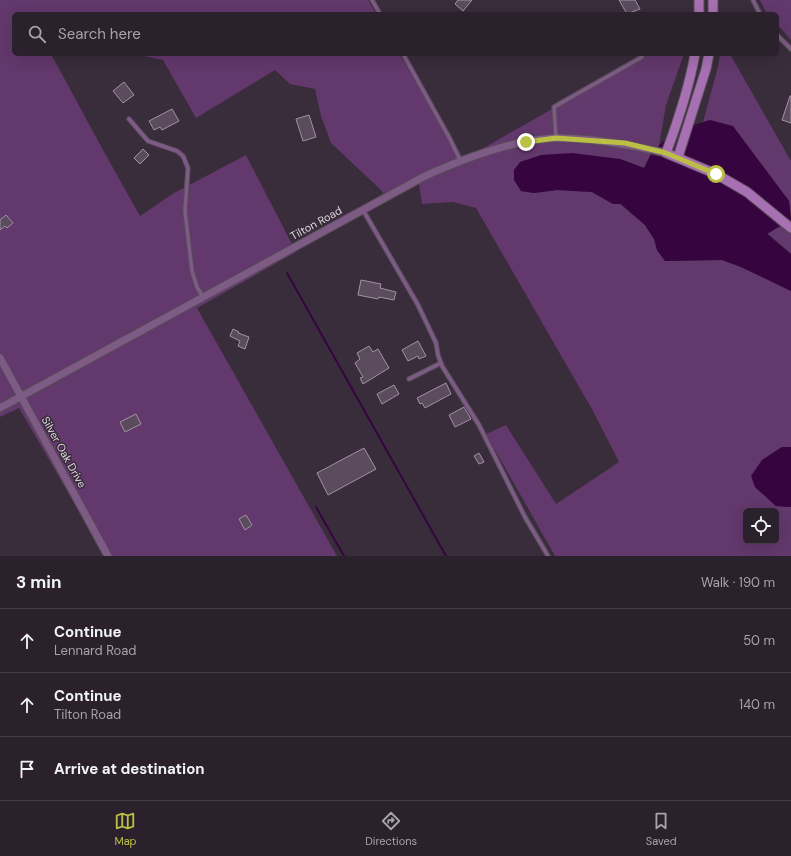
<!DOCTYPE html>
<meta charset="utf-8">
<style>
:root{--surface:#2b212c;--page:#332934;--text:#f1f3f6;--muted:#a6a3a9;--line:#473e48;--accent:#bbc044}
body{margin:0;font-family:"DM Sans",sans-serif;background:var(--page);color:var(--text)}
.controls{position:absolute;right:12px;bottom:12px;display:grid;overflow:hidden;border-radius:6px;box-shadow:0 4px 16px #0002}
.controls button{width:36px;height:36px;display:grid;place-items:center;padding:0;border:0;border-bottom:1px solid var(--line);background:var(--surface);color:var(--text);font:20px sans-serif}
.stop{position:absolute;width:12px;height:12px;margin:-9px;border:3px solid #bbc044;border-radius:50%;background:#fff}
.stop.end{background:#bbc044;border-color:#fff;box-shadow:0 1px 4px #0008}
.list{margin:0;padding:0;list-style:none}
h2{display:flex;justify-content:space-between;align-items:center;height:52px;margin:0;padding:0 16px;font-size:17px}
h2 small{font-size:13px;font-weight:400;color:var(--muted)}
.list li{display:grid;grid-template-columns:26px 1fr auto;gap:12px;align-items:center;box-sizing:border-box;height:64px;padding:0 16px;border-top:1px solid var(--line)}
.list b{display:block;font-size:15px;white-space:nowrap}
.list p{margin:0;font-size:13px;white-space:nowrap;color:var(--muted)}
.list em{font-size:13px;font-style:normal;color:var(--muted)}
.icon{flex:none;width:22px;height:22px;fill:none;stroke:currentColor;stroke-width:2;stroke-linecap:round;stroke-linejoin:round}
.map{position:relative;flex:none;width:791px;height:556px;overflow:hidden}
.search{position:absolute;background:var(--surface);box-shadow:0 4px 16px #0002;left:12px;right:12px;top:12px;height:44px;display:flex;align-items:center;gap:10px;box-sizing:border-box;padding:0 14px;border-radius:6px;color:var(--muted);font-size:15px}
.sheet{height:244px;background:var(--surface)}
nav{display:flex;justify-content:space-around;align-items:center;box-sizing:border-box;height:56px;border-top:1px solid var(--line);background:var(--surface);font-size:11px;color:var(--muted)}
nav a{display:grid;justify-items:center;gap:2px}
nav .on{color:var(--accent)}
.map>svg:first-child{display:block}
.green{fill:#63386c;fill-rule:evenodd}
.water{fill:#36053f}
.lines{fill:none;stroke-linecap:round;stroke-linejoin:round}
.stream{stroke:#36053f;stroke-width:2}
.building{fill:#5a4c5d;stroke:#a192a4}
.lane-casing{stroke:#574b59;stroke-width:5.5}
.street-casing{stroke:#574b59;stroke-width:9}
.secondary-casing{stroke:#574b59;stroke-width:11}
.lane{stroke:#7d5b84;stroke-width:3.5}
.street{stroke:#7d5b84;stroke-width:7}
.secondary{stroke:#a770b2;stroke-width:9}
.route{stroke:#bbc044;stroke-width:5}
.labels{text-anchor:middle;stroke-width:3;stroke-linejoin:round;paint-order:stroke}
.street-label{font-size:11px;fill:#ded6df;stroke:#392c3b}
</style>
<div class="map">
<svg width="791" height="556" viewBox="0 0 791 556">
<rect width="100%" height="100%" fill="#392c3b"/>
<!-- green -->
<g class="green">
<polygon points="0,0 368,0 376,14 84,14 83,12 79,14 14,14 14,54 51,54 103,150 140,216 174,193 246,155 296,252 197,308 337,556 105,556 19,408 0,417"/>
<polygon points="760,0 791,0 791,40 777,24 777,14 767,14"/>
<path d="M141,54H399L464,159L649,54H684L666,105L659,146L652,152L644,168L620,159L514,180L521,191L534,193L557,190L592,192L613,204H620L645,225L654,239L657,250L665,261L722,260L741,267L791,291V447H782L762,460L755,487L776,506L791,507V556H555L486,434L506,425L556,504L619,462L593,411L476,208L453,202L422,204L419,184L387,201L382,191L331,143L321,116L315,89L290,84L275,70L196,118L163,60L144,56ZM746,511H776V541H746Z"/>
<polygon points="720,54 730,54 791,161 791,215 789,201 763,167 710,120 703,122 718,67"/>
<polygon points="782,225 791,233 791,254 767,233"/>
</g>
<!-- water -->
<g class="water">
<polygon points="710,120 733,126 789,201 791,220 789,221 682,155 691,126"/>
<polygon points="667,138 664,148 745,195 782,225 767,234 791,254 791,291 741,267 722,260 665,261 657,250 654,239 645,225 621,204 613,204 592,192 557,190 534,193 521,191 514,180 514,170 520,162 541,155 572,153 620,159 644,168 652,152"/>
<polygon points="782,447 791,447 791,507 776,506 755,487 751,476 762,460"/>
</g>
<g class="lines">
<!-- stream -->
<g class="stream">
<polyline points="287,273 446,556"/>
<polyline points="316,507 344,556"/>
</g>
</g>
<!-- building -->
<g class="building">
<polygon points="458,0 472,0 463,11 455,4"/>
<polygon points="619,0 635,0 640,9 627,14"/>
<polygon points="124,82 134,95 123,103 113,91"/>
<polygon points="790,96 791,96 791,123 782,120"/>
<polygon points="172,109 179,121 162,130 160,127 154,130 149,121"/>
<polygon points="309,115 316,137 303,141 296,119"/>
<polygon points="143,149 149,155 140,164 134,158"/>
<polygon points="6,215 13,223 7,228 5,226 0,230 0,220"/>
<polygon points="361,280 381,284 380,288 396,292 394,300 379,297 378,299 358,295"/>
<polygon points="233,329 239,332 238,333 249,337 245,349 238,346 240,341 230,336"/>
<polygon points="418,341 426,356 419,359 418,356 408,361 402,350"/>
<polygon points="369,346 373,352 378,349 389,368 363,384 360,378 363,377 355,363 360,359 357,353"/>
<polygon points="446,383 451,394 425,408 422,403 420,404 417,398"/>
<polygon points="394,385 399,394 382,404 377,394"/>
<polygon points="464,407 471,419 455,427 449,415"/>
<polygon points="136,414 141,424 125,432 120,422"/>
<polygon points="364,448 376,469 328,495 317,473"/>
<polygon points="479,453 484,462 479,464 474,456"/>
<polygon points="246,515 252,525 245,530 239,519"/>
</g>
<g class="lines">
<defs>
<g id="lane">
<polyline points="372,0 380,14"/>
<polyline points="753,0 760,14"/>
<polyline points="777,35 791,49"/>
<polyline points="403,54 450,139 460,160"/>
<polyline points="129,119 148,141 177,151 183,156 188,168 185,211 192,271 197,287 203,297"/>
<polyline points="556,138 554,107 642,57"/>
<polyline points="363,210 418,305 436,343 438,355 442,366 479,425 525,517 548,556"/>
<polyline points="409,379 441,363"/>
</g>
<g id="street">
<polyline points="0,358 108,556"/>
<path d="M0,408L425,176C465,158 514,139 557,138C594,138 631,145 666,153"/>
</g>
<g id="secondary">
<polyline points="699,0 699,14"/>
<polyline points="713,0 713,14"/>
<path d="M695,54C689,88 678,121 666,153L716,174L747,192L791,228"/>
<polyline points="678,157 706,69 709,54"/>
</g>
</defs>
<!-- lane casing -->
<use href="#lane" class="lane-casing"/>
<!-- street casing -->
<use href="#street" class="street-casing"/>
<!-- secondary casing -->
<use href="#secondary" class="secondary-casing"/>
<!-- lane -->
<use href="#lane" class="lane"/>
<!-- street -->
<use href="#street" class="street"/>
<!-- secondary -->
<use href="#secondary" class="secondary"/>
</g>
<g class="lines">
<!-- route -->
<polyline class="route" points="526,142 556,138 625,143 666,153 716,174"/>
</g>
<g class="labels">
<!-- street labels -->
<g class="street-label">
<text transform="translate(316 223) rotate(-29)" y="4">Tilton Road</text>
<text transform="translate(64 452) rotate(61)" y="4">Silver Oak Drive</text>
</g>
</g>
</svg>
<div class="controls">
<button><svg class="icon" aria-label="locate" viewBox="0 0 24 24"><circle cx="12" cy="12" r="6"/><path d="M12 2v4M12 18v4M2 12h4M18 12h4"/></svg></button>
</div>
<div class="stop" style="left:716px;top:174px"></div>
<div class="stop end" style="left:526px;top:142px"></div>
<div class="search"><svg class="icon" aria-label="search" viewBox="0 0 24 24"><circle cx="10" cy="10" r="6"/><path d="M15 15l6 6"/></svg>Search here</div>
</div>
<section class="sheet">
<h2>3 min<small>Walk · 190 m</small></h2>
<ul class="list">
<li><svg class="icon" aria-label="ahead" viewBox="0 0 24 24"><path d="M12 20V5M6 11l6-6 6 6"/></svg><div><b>Continue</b><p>Lennard Road</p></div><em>50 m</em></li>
<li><svg class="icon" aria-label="ahead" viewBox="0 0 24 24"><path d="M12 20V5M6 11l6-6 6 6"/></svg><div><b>Continue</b><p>Tilton Road</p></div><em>140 m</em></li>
<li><svg class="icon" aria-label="arrive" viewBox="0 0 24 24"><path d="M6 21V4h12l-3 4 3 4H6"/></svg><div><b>Arrive at destination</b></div></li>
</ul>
</section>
<nav>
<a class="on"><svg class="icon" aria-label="map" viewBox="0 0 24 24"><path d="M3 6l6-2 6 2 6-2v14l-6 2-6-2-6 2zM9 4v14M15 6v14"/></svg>Map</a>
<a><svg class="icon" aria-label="directions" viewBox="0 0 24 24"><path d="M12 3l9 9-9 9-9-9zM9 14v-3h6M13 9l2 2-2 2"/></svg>Directions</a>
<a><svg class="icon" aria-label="saved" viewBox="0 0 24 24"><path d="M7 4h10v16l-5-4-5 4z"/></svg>Saved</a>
</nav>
